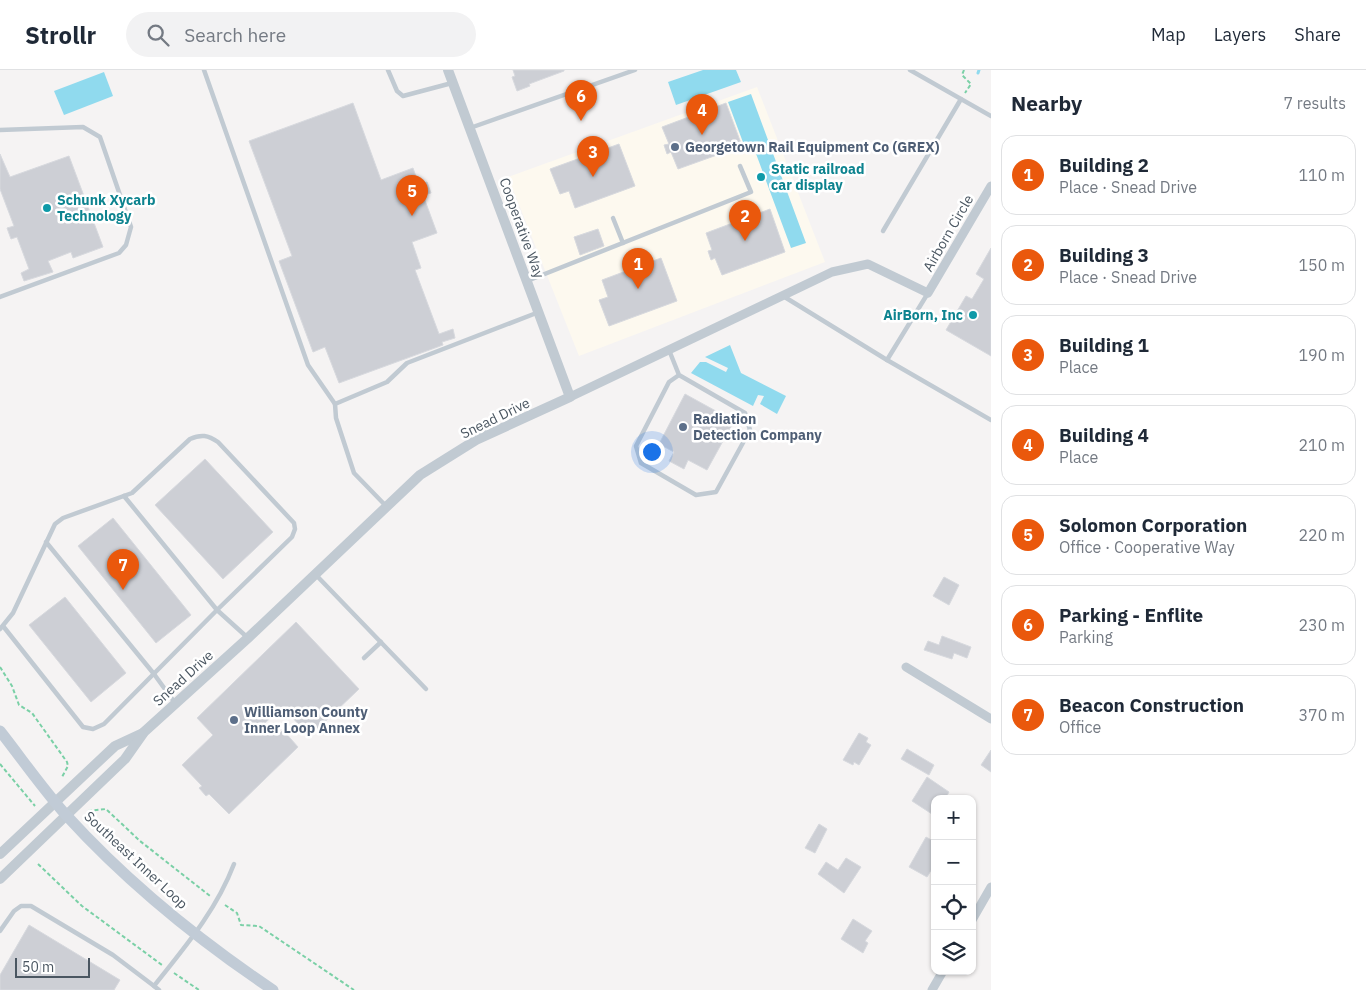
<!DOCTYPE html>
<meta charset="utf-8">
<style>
:root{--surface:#fff;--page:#f2f2f3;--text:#1f2937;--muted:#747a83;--line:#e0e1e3;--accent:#ea580c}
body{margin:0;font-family:"IBM Plex Sans",sans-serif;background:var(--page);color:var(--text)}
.controls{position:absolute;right:15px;bottom:15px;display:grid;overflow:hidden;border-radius:10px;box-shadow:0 1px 4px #0004}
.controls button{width:45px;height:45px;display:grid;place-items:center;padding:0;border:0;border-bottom:1px solid var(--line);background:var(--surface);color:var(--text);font:25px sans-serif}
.scale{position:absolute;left:15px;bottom:12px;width:75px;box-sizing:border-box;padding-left:5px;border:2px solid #4a5661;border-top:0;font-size:14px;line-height:18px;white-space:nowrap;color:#4a5661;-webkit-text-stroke:4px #fff;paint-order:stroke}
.you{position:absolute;left:651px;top:381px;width:18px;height:18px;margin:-12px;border:4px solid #fff;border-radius:50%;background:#1a73e8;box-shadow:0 0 0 8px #1a73e833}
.badge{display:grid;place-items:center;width:32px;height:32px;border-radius:50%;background:var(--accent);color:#fff;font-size:16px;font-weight:700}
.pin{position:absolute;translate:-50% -41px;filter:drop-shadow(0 1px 2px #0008)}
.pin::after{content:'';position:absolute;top:26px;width:18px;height:15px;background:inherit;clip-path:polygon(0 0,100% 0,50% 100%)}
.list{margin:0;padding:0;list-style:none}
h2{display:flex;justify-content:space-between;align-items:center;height:65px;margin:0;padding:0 20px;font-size:21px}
h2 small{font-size:16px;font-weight:400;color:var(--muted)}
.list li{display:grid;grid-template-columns:32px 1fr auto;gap:15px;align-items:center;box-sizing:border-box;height:80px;margin:0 10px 10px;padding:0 10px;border:1px solid var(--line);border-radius:15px}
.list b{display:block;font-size:19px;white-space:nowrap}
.list p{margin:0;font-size:16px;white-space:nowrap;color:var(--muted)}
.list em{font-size:16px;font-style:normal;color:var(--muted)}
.icon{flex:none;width:28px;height:28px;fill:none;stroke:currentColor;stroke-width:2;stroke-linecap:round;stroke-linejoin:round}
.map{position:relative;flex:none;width:991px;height:920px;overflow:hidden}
header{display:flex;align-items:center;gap:30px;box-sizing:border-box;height:70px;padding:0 25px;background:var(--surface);border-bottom:1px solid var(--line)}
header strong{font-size:24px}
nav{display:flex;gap:28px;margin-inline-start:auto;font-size:18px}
.search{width:350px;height:45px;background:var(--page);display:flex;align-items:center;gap:12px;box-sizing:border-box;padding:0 18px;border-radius:28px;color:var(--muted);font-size:19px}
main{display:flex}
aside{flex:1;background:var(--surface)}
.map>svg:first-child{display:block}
.commercial{fill:#fdf9ef}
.water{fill:#90daee}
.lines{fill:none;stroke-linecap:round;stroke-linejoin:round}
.stream{stroke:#90daee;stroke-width:3}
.building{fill:#cdcfd5;stroke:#d7d9de}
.path{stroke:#7ad0a6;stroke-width:2;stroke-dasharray:4 2.5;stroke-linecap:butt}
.service{stroke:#c1cad2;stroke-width:4.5}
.minor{stroke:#c1cad2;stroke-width:9}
.tertiary{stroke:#c1cad2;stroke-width:10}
.secondary{stroke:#c1cbd6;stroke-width:11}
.service-dot{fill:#5c6f8a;stroke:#fff;stroke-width:2}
.culture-dot{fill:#0f9aa8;stroke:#fff;stroke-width:2}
.labels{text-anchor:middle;stroke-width:5;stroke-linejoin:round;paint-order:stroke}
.service-label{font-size:14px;font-weight:bold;fill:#4e5e75;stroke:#fff;text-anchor:start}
.culture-label{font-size:14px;font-weight:bold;fill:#0d838f;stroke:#fff;text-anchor:start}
.street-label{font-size:14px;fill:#4a5661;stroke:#fff}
</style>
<header>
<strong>Strollr</strong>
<div class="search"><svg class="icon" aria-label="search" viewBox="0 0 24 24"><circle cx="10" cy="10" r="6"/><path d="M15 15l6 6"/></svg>Search here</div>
<nav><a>Map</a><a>Layers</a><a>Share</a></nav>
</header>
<main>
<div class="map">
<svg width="991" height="920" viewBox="0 0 991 920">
<rect width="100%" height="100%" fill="#f5f3f3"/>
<!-- commercial -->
<polygon class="commercial" points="757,17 825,192 579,286 508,107"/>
<!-- water -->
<g class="water">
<polygon points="703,0 736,0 741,12 676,35 668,12"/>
<polygon points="104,2 113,26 64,45 54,21"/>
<polygon points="751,24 806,173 791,178 752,73 744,75 728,32"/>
<polygon points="730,275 741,303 786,326 777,344 760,334 764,326 758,325 753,336 691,303 700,292 706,292 726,302 728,298 705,287"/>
</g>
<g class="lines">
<!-- stream -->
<polyline class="stream" points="978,3 979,0"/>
</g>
<!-- building -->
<g class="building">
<polygon points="513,0 564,0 564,1 529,14 530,16 517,21 512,7 515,6"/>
<polygon points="353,33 381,110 413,98 419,115 427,112 431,123 423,125 437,163 412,172 421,198 415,200 439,264 453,259 455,268 442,272 443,275 339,313 325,277 313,282 279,191 292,186 249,71"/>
<polygon points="726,33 742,76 678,99 671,82 667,84 664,75 669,74 662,57"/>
<polygon points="619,74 635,116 575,138 569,121 560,124 550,99"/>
<polygon points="0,84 10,107 69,86 103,177 73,188 71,182 48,191 53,202 24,211 21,203 29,199 17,167 11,169 7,158 14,156 0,119"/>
<polygon points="770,139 785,182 722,205 715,188 711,190 708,181 712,180 706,163"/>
<polygon points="598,159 604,176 580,185 574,167"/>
<polygon points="991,178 991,286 946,260 966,226 972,229 984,209 976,204"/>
<polygon points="661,188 677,231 609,256 599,230 608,227 602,210"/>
<polygon points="685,324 734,351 707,400 688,390 684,399 669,391 674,382 659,374"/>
<polygon points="205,389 273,462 223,509 155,435"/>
<polygon points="113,448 191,545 156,573 78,476"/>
<polygon points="944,507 959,515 949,535 933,526"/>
<polygon points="65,527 126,603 91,632 29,555"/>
<polygon points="296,552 359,619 310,666 282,637 265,653 277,666 283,660 298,677 229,744 209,724 206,726 199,718 202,716 182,695 213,665 197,648"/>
<polygon points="942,566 971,577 967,588 954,583 952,589 924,580 928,571 939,575"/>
<polygon points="859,663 868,668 866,672 871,675 859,695 854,692 853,695 843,690"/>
<polygon points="907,679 934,695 929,705 901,689"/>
<polygon points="991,680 991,702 981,695"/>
<polygon points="927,707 949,722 945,729 935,729 935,746 912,731"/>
<polygon points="819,754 827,759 815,783 805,778"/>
<polygon points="926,767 935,772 935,794 927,807 909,797"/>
<polygon points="846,788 861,797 844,823 818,804 826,792 838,800"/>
<polygon points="853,849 872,861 865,871 868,873 863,883 841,869"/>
<polygon points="29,855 120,910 114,920 0,920 0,905"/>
</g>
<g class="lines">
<!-- path -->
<g class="path">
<polyline points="964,0 962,5 971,14 965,23"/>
<polyline points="0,597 12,616 19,635 32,643 67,692 68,696 62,707"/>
<polyline points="0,694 35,736"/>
<polyline points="88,741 106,739 140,771 210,826"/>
<polyline points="38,794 82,836 162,895"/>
<polyline points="225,835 237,843 241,855 259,856 354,920"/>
<polyline points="174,903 199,920"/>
</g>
<!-- service -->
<g class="service">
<polyline points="204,0 308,295 335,334"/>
<polyline points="388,0 397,21 403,26 452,13"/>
<polyline points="910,0 991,46"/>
<polyline points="470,58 635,0"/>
<polyline points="0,60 83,57 100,67 131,157 126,175 119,183 0,227"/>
<polyline points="613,148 623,173"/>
<polyline points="883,161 961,29"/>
<polyline points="527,211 751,122 740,96"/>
<polyline points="783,226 887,290 928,223"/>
<polyline points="669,280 679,305 669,312 636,376 641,393 696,425 716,422 750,360 745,343 679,305"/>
<polyline points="887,290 991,350"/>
<polyline points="386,436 354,403 336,348 335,334 387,312 407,293 539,242"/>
<polyline points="46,472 154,604 175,633"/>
<polyline points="316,505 426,619"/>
<polyline points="3,556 83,657 93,659 104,654 217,540 124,426"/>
<path d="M0,559L13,543L55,454L63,448L132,423L190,369C201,364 208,365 218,372L294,453L295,459L292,467L217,540L248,568"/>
<polyline points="364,588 381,572"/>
<polyline points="0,861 14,841 21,836 31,836 113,885 154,916"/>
<path d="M159,920L154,916C185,877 216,841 234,794"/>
</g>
<!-- minor -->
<g class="minor">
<polyline points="570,327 832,202 868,194 928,223 991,116"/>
<polyline points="906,597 991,649"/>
<polyline points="972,850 991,817"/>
<polyline points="932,920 943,901"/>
</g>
<!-- tertiary -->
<g class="tertiary">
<polyline points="0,784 115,676 143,663"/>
<polyline points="0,809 125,689 144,662 248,568 420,405 476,370 570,327 448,0"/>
</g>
<!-- secondary -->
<path class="secondary" d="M0,661C22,689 42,718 66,745C127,812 197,869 273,920"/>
</g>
<!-- markers -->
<g class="service-dot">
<circle cx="675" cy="77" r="5"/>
<circle cx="683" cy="357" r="5"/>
<circle cx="234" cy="650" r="5"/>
</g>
<g class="culture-dot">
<circle cx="761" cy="107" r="5"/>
<circle cx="47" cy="138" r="5"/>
<circle cx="973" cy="245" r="5"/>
</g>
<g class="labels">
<!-- service labels -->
<g class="service-label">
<text x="685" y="82">Georgetown Rail Equipment Co (GREX)</text>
<text x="693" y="354">Radiation<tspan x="693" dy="16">Detection Company</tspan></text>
<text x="244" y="647">Williamson County<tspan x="244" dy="16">Inner Loop Annex</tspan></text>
</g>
<!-- culture labels -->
<g class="culture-label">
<text x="771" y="104">Static railroad<tspan x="771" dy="16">car display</tspan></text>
<text x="57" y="135">Schunk Xycarb<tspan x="57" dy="16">Technology</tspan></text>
<text x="963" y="250" text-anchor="end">AirBorn, Inc</text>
</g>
<!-- street labels -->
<g class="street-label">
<text transform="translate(522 158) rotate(70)" y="5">Cooperative Way</text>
<text transform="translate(948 163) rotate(-60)" y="5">Airborn Circle</text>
<text transform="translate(495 348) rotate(-26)" y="5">Snead Drive</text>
<text transform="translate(183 608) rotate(-42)" y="5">Snead Drive</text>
<text transform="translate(136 790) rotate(43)" y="5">Southeast Inner Loop</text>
</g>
</g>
</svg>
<div class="controls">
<button>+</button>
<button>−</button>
<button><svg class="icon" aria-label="locate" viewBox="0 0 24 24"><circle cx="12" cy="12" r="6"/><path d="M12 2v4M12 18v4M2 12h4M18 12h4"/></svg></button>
<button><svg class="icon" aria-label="layers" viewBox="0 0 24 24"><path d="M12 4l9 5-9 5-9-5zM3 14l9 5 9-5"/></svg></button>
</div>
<div class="scale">50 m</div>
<div class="you"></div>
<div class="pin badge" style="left:638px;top:219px">1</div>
<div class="pin badge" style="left:745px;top:171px">2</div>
<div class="pin badge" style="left:593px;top:107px">3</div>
<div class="pin badge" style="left:702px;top:65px">4</div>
<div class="pin badge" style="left:412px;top:146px">5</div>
<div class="pin badge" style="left:581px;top:51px">6</div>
<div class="pin badge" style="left:123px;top:520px">7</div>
</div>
<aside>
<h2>Nearby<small>7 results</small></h2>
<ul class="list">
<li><span class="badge">1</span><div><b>Building 2</b><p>Place · Snead Drive</p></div><em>110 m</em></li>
<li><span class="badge">2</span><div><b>Building 3</b><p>Place · Snead Drive</p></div><em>150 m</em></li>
<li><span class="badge">3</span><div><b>Building 1</b><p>Place</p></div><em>190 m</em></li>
<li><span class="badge">4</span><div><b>Building 4</b><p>Place</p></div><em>210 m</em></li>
<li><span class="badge">5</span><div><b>Solomon Corporation</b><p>Office · Cooperative Way</p></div><em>220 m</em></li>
<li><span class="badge">6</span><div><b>Parking - Enflite</b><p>Parking</p></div><em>230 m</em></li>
<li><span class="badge">7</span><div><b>Beacon Construction</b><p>Office</p></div><em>370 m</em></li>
</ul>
</aside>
</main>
